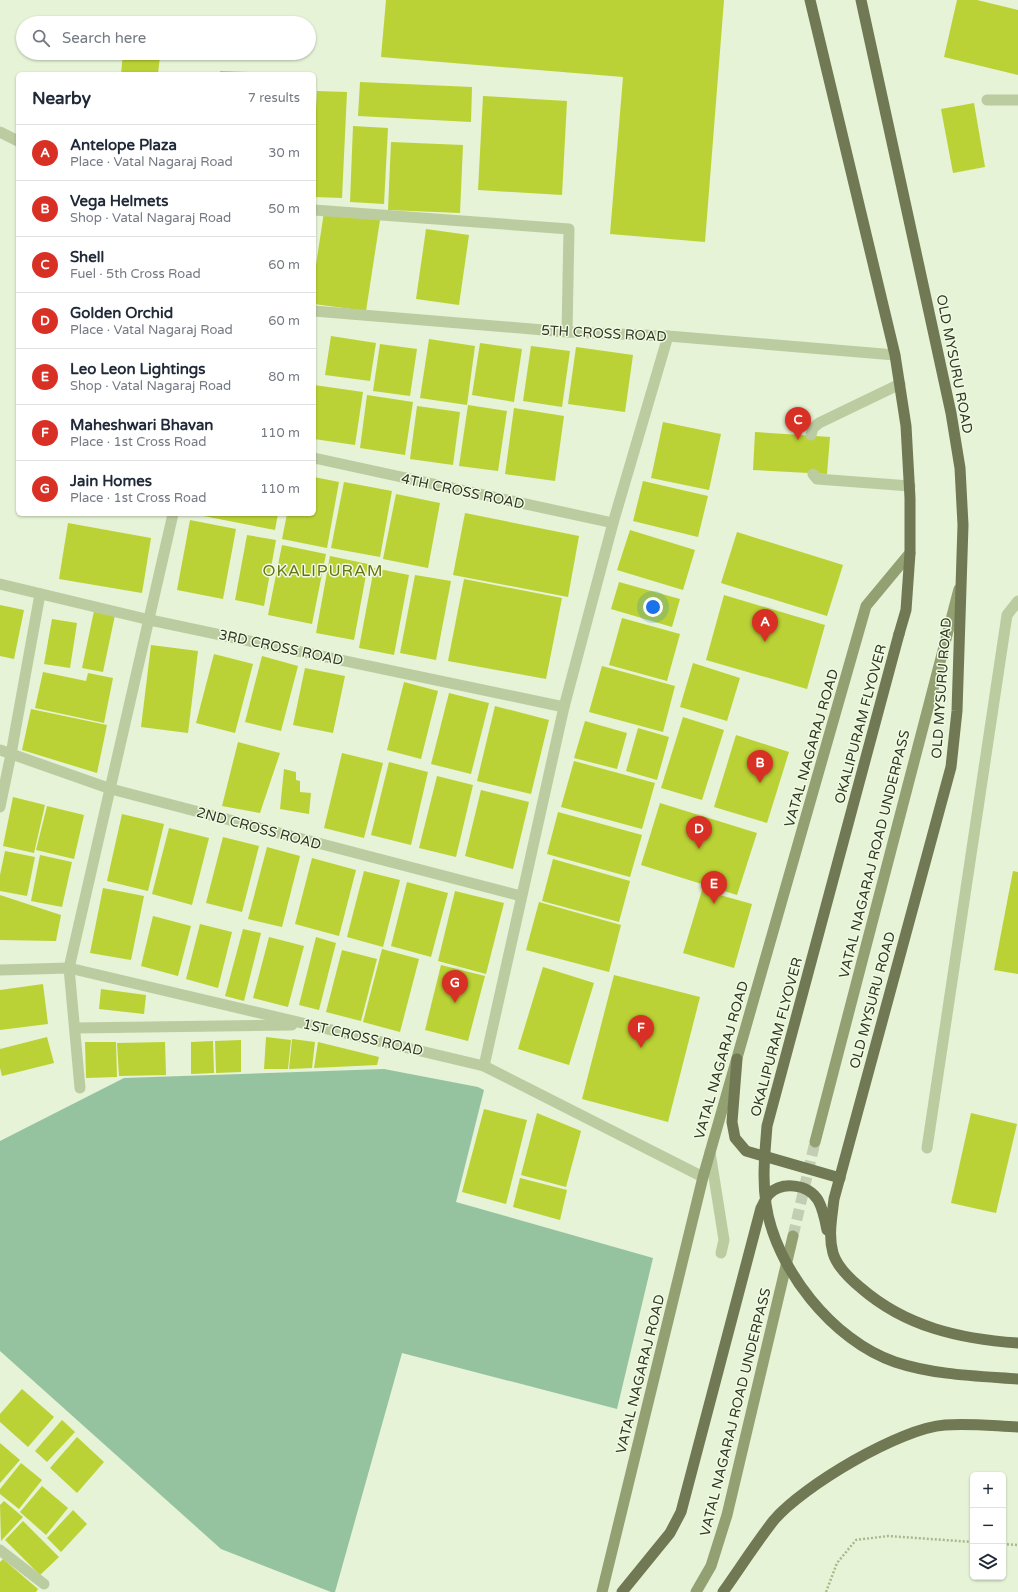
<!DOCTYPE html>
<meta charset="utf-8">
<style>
:root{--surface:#fff;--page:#f6f6f7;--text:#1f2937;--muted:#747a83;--line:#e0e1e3;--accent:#d93025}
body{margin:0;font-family:"Varela Round",sans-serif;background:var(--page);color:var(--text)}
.controls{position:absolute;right:12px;bottom:12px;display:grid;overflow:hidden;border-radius:6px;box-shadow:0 1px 3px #0004}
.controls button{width:36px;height:36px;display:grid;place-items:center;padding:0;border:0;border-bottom:1px solid var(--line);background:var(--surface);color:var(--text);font:20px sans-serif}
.you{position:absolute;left:653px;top:607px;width:14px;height:14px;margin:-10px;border:3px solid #fff;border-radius:50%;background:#1a73e8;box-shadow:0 0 0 6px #1a73e833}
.badge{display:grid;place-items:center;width:26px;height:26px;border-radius:50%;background:var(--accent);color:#fff;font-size:13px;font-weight:700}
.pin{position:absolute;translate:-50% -33px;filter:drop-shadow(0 1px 2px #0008)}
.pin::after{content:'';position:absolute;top:21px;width:14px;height:12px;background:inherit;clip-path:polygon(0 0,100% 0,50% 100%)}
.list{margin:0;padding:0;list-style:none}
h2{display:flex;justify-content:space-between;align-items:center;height:52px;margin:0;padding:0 16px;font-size:17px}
h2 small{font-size:13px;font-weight:400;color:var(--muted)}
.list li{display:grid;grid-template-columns:26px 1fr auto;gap:12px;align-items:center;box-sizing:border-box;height:56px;padding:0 16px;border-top:1px solid var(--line)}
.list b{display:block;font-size:15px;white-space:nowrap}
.list p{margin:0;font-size:13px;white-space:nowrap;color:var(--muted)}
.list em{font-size:13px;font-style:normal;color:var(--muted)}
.icon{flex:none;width:22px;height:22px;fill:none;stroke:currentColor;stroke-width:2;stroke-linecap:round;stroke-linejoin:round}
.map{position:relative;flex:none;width:1018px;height:1592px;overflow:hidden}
.search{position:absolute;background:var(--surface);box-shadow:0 1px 3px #0004;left:16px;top:16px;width:300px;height:44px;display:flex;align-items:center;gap:10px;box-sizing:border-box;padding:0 14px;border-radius:22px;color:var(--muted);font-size:15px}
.panel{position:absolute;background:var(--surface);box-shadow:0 1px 3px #0004;left:16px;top:72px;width:300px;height:444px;border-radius:6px}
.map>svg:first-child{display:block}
.green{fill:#95c3a0}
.building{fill:#bad235}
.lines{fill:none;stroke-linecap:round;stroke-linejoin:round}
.secondary-tunnel{stroke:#c2cdb3;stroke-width:11;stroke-dasharray:11 5.5;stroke-linecap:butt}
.path{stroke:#a9b88b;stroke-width:2.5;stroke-dasharray:2 2;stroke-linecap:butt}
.service{stroke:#bccca1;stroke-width:11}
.minor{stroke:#bccca1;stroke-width:11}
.secondary{stroke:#93a072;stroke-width:11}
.primary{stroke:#707954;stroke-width:11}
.primary-bridge{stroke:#707954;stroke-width:11}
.labels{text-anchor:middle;stroke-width:3;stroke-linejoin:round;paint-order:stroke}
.street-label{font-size:14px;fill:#323625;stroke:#f0fbe3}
.quarter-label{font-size:16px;letter-spacing:1px;fill:#667315;stroke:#f0fbe3}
</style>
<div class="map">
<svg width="1018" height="1592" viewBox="0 0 1018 1592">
<rect width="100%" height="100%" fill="#e6f3d6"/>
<!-- green -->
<polygon class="green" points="384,1069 478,1087 484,1090 456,1202 653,1258 617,1409 402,1353 335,1592 331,1592 221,1549 0,1351 0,1141 124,1078"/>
<!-- building -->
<g class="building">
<polygon points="386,0 724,0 705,242 610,234 623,77 381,57"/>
<polygon points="957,0 977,0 1018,10 1018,75 944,57"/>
<polygon points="123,53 160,56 158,74 121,74"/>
<polygon points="220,71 249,72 249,74 220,74"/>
<polygon points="360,82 472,87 471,122 358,116"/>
<polygon points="317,91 347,92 342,198 314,197 314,145"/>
<polygon points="483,96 567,101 562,195 478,190"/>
<polygon points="974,103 985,167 953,173 941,109"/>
<polygon points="353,126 388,128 384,204 350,202"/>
<polygon points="391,142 463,145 460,213 388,210"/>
<polygon points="324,212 380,220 366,311 314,304 314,278"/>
<polygon points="426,229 469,235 459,305 416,299"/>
<polygon points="331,336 376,343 370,381 325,375"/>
<polygon points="429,339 475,346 467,405 420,398"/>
<polygon points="480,343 522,349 514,402 472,395"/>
<polygon points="380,344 417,349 410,396 373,391"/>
<polygon points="531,346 570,351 562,407 523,401"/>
<polygon points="576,347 633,355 625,412 568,404"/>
<polygon points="314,385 363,392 355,445 314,439"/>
<polygon points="367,395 413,402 405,455 360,448"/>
<polygon points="468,405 507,411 498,471 459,466"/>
<polygon points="417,406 460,412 453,465 410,459"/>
<polygon points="514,408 564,416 555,481 505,474"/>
<polygon points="663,422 721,434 709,490 651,478"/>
<polygon points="755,432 830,437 827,474 753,470"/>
<polygon points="314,477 339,482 327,548 282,539 287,514 314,514"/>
<polygon points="643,481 708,496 698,537 633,521"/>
<polygon points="344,482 392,491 380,557 331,548"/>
<polygon points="396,494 440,503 428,568 383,559"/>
<polygon points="465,513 579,536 568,597 453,575"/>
<polygon points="193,514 278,514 275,530"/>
<polygon points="190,520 236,529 223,599 177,590"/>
<polygon points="68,523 151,538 142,593 59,579"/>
<polygon points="630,530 695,550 683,590 617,570"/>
<polygon points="737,532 843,565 827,616 721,583"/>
<polygon points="247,535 276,540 264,606 235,600"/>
<polygon points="282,545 326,554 312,624 268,615"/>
<polygon points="330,556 368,564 354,640 316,633"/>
<polygon points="374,568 409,575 394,655 359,648"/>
<polygon points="415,575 451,581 436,660 400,653"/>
<polygon points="464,579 562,598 546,679 448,661"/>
<polygon points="619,582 680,599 672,627 611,609"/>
<polygon points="724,595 825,625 807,689 706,660"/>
<polygon points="0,605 24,610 14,659 0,656"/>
<polygon points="94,611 115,615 103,672 82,668"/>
<polygon points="622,618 680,634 667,681 609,665"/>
<polygon points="52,619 77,623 70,668 44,664"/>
<polygon points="151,645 198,651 188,733 141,727"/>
<polygon points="214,654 253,664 235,733 196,723"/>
<polygon points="262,656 298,666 281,731 245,722"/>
<polygon points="693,663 740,678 727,721 680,707"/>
<polygon points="602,666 675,686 663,732 589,712"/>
<polygon points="305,668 345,676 333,733 293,725"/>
<polygon points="43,672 86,681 88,673 113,678 104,723 35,708"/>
<polygon points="404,682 438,691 421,759 387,750"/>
<polygon points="449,693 489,703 471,774 431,764"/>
<polygon points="495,706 549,720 531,794 477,781"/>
<polygon points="31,709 107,725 97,773 22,750"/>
<polygon points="683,717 724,730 702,800 661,788"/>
<polygon points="585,721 627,733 617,769 574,758"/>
<polygon points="638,728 669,737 657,780 626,771"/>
<polygon points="736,735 789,752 767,823 714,807"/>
<polygon points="238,742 280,753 260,813 222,806"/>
<polygon points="342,753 383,763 364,838 324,828"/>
<polygon points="574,761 655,783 642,829 561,807"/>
<polygon points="389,762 428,772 411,845 371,835"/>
<polygon points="284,769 296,772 296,780 300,781 300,792 311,793 309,814 280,809"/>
<polygon points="437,776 473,785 456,857 419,848"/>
<polygon points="481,790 529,802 513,869 465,856"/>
<polygon points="13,797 45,805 34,853 3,846"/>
<polygon points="660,803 757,833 737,895 641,865"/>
<polygon points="47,806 84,815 74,859 36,850"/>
<polygon points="558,812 642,835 630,877 547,854"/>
<polygon points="122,814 164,824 148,891 107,881"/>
<polygon points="169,828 209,838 192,905 152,894"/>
<polygon points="223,837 259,846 242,912 206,903"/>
<polygon points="267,847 300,856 282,927 248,919"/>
<polygon points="5,851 35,857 27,896 0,891 0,875"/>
<polygon points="40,855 72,862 62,907 31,901"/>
<polygon points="312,858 356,870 339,936 295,924"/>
<polygon points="553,859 630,881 619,922 542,901"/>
<polygon points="364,871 400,880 383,947 347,937"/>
<polygon points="1013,871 1018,872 1018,974 994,970"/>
<polygon points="407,882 448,893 431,957 391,946"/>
<polygon points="103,888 144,896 131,960 90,953"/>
<polygon points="702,890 752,904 734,968 683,953"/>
<polygon points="455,891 504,903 486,974 438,961"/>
<polygon points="0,895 61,915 56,941 0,940"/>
<polygon points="539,902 621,925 609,972 526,950"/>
<polygon points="153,916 191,926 178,976 141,966"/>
<polygon points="200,924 232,932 218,988 186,979"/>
<polygon points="243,929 261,933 244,1001 225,996"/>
<polygon points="269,937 304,946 288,1007 253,998"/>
<polygon points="316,937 336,943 319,1010 299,1005"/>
<polygon points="382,949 419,959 400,1032 363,1022"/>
<polygon points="342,950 377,959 361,1021 326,1012"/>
<polygon points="441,965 485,976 468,1041 425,1030"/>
<polygon points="543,967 594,983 569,1065 518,1049"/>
<polygon points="614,975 700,997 668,1122 582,1099"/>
<polygon points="43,984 48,1024 0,1030 0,990"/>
<polygon points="101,989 146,995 144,1014 99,1009"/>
<polygon points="47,1037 54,1063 2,1076 0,1068 0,1049"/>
<polygon points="266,1037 291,1040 288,1069 264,1069"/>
<polygon points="292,1039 315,1042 312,1068 289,1069"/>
<polygon points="241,1040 241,1072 216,1073 215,1041"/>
<polygon points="213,1041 214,1073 191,1074 191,1042"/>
<polygon points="85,1042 116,1042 117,1077 86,1078"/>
<polygon points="165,1042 166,1075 119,1076 117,1043"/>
<polygon points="318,1042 379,1057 377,1065 314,1068"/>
<polygon points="484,1109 527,1120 506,1204 462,1192"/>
<polygon points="537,1113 581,1131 566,1187 521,1175"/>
<polygon points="971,1113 1017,1124 996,1213 951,1203"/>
<polygon points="520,1178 567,1190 560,1220 513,1207"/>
<polygon points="22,1389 54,1417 28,1447 0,1422 0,1414"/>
<polygon points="62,1420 75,1432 47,1462 35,1451"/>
<polygon points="77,1437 104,1462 77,1493 50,1468"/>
<polygon points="0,1443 20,1460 0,1483"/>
<polygon points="21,1463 42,1480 19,1509 0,1494 0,1489"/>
<polygon points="42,1486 68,1508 46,1535 20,1512"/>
<polygon points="4,1501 23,1517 1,1541 0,1505"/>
<polygon points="73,1510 87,1524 61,1552 47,1538"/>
<polygon points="23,1521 59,1557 40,1575 5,1540"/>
<polygon points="3,1559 38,1589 36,1592 0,1592 0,1562"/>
</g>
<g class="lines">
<!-- secondary-tunnel -->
<polyline class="secondary-tunnel" points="793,1236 815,1142"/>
<!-- path -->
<g class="path">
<polyline points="1003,1544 1018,1545"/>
<polyline points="826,1592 837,1563 856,1540 888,1536 973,1542"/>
</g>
<!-- service -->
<g class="service">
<polyline points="811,435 813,428 819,423 900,384"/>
<polyline points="813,474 817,479 910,486"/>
<polyline points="710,1152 724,1240 721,1253"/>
</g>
<!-- minor -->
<g class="minor">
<polyline points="987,100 1018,100"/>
<polyline points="0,132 18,141"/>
<polyline points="314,210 569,229 567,332"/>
<polyline points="314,311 567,332 668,336 895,355"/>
<polyline points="314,458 613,523"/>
<polyline points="0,584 150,620 564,707"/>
<polyline points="0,750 111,789 521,896"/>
<polyline points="0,807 11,754 40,594"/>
<polyline points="0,970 69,968 484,1066 703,1177"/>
<polyline points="75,1028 292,1025"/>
<polyline points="484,1066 564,707 613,523 668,336"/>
<polyline points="80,1088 69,968 173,514"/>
<polyline points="927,1148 1007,615 1018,601"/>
<polyline points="0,1550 44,1584"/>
</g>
<!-- secondary -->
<g class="secondary">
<polyline points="815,1142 959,589"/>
<polyline points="602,1592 703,1177 866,606 910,553"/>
<polyline points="696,1592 711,1566 727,1515 793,1236"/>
</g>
<!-- primary -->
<g class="primary">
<polyline points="810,0 895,355 906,426 910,498 910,553 906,610 899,634"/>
<path d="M861,0L951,413L960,468L963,525L957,711L951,767L834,1199C832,1217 828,1235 833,1253C837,1267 850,1279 861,1288C906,1327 960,1339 1018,1343"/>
<polyline points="737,1059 732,1122 735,1138 746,1151 840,1178"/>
<path d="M622,1592L670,1533L681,1512L761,1208C764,1203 766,1197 769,1194C782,1181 808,1184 818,1200C823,1209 825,1219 827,1230"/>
<path d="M723,1592C740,1568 756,1543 774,1520C803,1486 900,1428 945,1425C969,1423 994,1426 1018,1427"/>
</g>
<!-- primary-bridge -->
<path class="primary-bridge" d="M899,634L767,1126C765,1152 762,1178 766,1204C775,1268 833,1341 895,1362C934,1375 977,1376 1018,1379"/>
</g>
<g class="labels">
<!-- street labels -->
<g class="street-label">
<text transform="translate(604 333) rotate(3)" y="5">5TH CROSS ROAD</text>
<text transform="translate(955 364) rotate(79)" y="5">OLD MYSURU ROAD</text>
<text transform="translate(463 491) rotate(12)" y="5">4TH CROSS ROAD</text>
<text transform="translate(281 647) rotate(12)" y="5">3RD CROSS ROAD</text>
<text transform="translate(941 688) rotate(-86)" y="5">OLD MYSURU ROAD</text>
<text transform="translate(860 724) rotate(-75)" y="5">OKALIPURAM FLYOVER</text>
<text transform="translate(811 748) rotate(-74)" y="5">VATAL NAGARAJ ROAD</text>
<text transform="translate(259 828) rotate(15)" y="5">2ND CROSS ROAD</text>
<text transform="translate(874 854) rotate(-76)" y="5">VATAL NAGARAJ ROAD UNDERPASS</text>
<text transform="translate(872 1000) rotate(-75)" y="5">OLD MYSURU ROAD</text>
<text transform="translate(363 1037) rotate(13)" y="5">1ST CROSS ROAD</text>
<text transform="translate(776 1037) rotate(-75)" y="5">OKALIPURAM FLYOVER</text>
<text transform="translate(721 1060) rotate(-74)" y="5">VATAL NAGARAJ ROAD</text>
<text transform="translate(640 1374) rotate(-76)" y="5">VATAL NAGARAJ ROAD</text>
<text transform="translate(735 1412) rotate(-76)" y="5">VATAL NAGARAJ ROAD UNDERPASS</text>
</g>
<!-- quarter labels -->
<g class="quarter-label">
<text x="323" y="576">OKALIPURAM</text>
</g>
</g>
</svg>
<div class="controls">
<button>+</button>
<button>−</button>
<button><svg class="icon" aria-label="layers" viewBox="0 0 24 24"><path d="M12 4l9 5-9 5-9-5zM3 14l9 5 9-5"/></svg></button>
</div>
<div class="you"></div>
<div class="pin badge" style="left:765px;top:642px">A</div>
<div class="pin badge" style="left:760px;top:783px">B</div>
<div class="pin badge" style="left:798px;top:440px">C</div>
<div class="pin badge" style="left:699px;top:849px">D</div>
<div class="pin badge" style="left:714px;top:904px">E</div>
<div class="pin badge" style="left:641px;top:1048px">F</div>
<div class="pin badge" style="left:455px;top:1003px">G</div>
<div class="search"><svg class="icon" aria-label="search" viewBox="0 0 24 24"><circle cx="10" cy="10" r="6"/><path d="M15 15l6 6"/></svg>Search here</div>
<section class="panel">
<h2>Nearby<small>7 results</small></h2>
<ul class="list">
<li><span class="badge">A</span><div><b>Antelope Plaza</b><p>Place · Vatal Nagaraj Road</p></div><em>30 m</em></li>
<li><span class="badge">B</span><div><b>Vega Helmets</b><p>Shop · Vatal Nagaraj Road</p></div><em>50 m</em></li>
<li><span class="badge">C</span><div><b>Shell</b><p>Fuel · 5th Cross Road</p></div><em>60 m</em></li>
<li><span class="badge">D</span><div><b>Golden Orchid</b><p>Place · Vatal Nagaraj Road</p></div><em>60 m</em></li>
<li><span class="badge">E</span><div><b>Leo Leon Lightings</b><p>Shop · Vatal Nagaraj Road</p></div><em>80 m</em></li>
<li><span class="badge">F</span><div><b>Maheshwari Bhavan</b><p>Place · 1st Cross Road</p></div><em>110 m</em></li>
<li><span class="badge">G</span><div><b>Jain Homes</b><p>Place · 1st Cross Road</p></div><em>110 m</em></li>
</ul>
</section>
</div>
